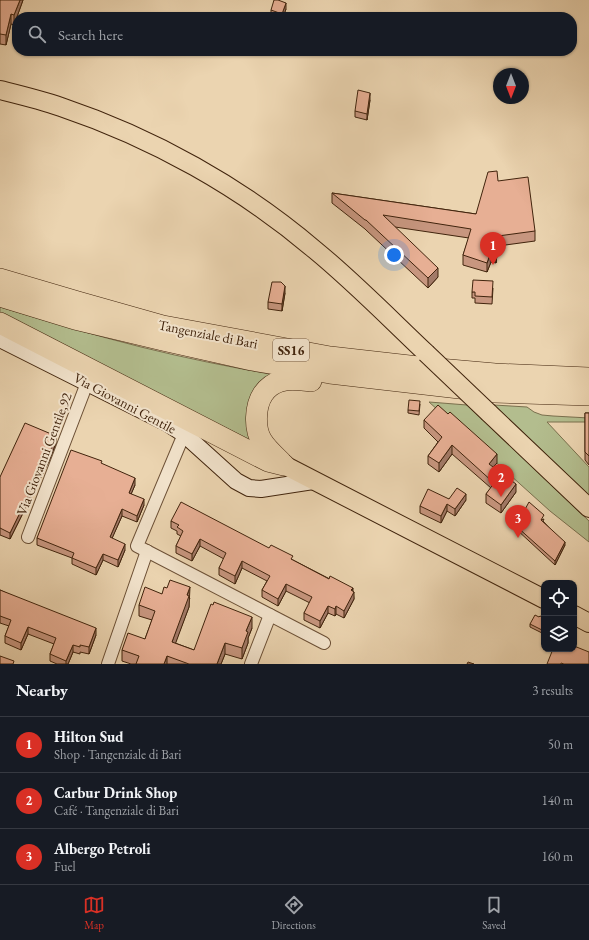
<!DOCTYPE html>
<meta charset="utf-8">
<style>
:root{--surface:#171b24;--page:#242831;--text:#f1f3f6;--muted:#9ea1a6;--line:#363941;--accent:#d93025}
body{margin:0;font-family:"EB Garamond",serif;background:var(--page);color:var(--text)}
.controls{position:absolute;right:12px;bottom:12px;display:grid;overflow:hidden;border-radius:8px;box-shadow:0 1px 3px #0004}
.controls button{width:36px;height:36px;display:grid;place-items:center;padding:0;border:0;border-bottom:1px solid var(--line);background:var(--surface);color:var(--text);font:20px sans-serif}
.compass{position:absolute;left:493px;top:68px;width:36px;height:36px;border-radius:50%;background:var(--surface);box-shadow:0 1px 3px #0004;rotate:180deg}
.you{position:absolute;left:394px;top:255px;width:14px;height:14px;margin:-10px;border:3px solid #fff;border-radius:50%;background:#1a73e8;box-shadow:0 0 0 6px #1a73e833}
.badge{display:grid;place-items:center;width:26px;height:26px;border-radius:50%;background:var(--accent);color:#fff;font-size:13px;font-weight:700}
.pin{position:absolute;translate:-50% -33px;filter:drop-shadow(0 1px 2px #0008)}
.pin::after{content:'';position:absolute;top:21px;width:14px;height:12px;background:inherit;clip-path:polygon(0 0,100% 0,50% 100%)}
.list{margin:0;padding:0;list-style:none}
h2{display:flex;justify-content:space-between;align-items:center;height:52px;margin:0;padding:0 16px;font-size:17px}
h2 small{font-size:13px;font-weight:400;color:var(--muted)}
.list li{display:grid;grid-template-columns:26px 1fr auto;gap:12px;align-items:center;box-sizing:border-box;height:56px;padding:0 16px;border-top:1px solid var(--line)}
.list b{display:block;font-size:15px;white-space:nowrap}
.list p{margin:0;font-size:13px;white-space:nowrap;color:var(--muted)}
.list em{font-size:13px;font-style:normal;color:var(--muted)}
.icon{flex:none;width:22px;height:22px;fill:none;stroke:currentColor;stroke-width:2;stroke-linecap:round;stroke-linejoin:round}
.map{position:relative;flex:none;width:589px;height:664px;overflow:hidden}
.search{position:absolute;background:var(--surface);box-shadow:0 1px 3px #0004;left:12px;right:12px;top:12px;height:44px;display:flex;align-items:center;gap:10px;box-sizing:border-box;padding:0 14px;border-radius:16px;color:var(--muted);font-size:15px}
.sheet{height:220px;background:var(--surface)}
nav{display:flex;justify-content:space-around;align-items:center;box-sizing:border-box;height:56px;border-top:1px solid var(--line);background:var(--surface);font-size:11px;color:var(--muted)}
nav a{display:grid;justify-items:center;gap:2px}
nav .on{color:var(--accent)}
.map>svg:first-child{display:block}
.grass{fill:#b3bd8e;stroke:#7a704e}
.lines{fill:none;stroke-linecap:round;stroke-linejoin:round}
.street-casing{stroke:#6c5036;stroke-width:14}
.secondary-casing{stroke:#41240d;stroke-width:18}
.primary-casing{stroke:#41240d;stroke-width:20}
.highway-casing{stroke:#41240d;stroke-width:22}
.street{stroke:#f2e3cc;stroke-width:12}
.secondary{stroke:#f2e3cc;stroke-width:16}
.primary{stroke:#ebd4b0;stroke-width:18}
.highway{stroke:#ebd4b0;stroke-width:21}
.primary-bridge-casing{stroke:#41240d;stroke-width:20;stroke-linecap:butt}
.primary-bridge{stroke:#ebd4b0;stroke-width:18}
.wall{fill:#c7967f;stroke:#41240d}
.shaded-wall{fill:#a27a68;stroke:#41240d}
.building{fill:#e7af94;stroke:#41240d}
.labels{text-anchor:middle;stroke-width:4;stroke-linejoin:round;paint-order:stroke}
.shield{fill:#f2e3cc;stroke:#765d46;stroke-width:1}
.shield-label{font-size:13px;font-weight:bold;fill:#41240d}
.street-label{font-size:14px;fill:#41240d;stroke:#f2e3cc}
</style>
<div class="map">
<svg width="589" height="664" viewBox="0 0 589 664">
<rect width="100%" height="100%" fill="#ebd4b0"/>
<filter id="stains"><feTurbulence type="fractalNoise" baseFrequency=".005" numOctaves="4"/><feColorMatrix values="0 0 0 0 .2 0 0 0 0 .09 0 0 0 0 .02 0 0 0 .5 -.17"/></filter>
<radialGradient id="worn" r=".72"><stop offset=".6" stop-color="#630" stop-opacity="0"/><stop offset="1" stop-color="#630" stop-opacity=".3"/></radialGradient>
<!-- grass -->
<g class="grass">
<path d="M0,307C47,321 93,335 141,347C185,358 230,367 275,375L256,443L0,315Z"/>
<polygon points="429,402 467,405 589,521 589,542 550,511"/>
<polygon points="494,405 527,407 534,412 542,415 553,416 589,418 589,422 547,422 589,467 589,495"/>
</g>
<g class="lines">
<defs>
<g id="street">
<polyline points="184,434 137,546 324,643"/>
<polyline points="28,537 87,383"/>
<polyline points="108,664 147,551"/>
<polyline points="251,664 270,615"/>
</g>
<polyline id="secondary" points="0,339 167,423 184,434 236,481 249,488 261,489 313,481"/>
<g id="primary">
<path d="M0,90C20,95 41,100 61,107C153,138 241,187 315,250C354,282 389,318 426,353"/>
<polyline points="489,413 589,508"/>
<polyline points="284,465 544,599"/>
<polyline points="574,615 589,623"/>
</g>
<g id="highway">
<polyline points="0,279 78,302 163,326 330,357 427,368 495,374 589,378"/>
<polyline points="0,296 75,319 163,340 252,360 330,373 494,392 589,395"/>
<polyline points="0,323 268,461 284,465"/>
<path d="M281,462C275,456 266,448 262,441C254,429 255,406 263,394C267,388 274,383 281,381C290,378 302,380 311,381"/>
</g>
</defs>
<!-- street casing -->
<use href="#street" class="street-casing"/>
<!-- secondary casing -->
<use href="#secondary" class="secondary-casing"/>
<!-- primary casing -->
<use href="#primary" class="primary-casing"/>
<!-- highway casing -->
<use href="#highway" class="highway-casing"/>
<!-- street -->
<use href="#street" class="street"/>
<!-- secondary -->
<use href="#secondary" class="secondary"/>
<!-- primary -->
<use href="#primary" class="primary"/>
<!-- highway -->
<use href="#highway" class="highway"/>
<defs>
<polyline id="primary-bridge" points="426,353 489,413"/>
</defs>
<!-- primary-bridge casing -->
<use href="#primary-bridge" class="primary-bridge-casing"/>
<!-- primary-bridge -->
<use href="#primary-bridge" class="primary-bridge"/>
</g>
<!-- wall -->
<g class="wall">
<polygon points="0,0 23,0 14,25 11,24 6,45 0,44"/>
<polygon points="286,9 283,17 271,17 271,10"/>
<polygon points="370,100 367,120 355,117 355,111"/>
<polygon points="498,181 535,231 535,241 498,246 496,263 491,262 487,272 463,265 463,255 469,238 395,227 438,277 428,288 366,230 365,229 332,203 332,193 476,214"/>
<polygon points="493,288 492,304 475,303 475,298 472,298 472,292"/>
<polygon points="285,293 282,311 268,309 268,302"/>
<polygon points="420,404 419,415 408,413 408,410"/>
<polygon points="585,413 589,413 589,465 585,460"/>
<polygon points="424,420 497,463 493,467 516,492 501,513 486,503 486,494 491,488 452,454 439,472 428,464 428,456 438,442 424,428"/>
<polygon points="56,443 49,461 10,539 0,535 0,477"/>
<polygon points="102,464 135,485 131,494 144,505 137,522 122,516 112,538 125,550 118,567 103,560 96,575 72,564 72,558 37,545 37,538"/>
<polygon points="449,499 466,500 455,516 447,511 441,523 420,513 420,506"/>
<polygon points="544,519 543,521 565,545 555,565 516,529 516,526"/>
<polygon points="171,521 293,560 353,591 354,599 344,618 336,614 335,616 328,613 320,628 304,620 304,613 310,603 286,591 278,606 262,597 262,590 267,581 242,568 235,584 219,575 219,568 224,559 200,546 192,561 176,553 176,546 181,536 177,534 177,531 171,528"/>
<polygon points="0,590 96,635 89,654 80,652 80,654 73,652 68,664 57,664 50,661 50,654 54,644 28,634 21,650 5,643 5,636 9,626 0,623"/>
<polygon points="162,594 190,598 189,600 189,607 175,643 194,650 252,628 248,638 248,643 242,659 225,654 221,664 131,664 122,661 122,650 145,639 152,620 139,616 139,605"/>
<polygon points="539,617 544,618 544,634 530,627 530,624"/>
</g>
<!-- shaded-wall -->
<g class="shaded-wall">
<polygon points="20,0 23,0 14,25 14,15"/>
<polygon points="286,3 286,9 283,17 282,17 282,14"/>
<polygon points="11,14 11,24 6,45 6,35"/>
<polygon points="370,93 370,100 367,120 367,114"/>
<polygon points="498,236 498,246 496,263 496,254"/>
<polygon points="491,252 491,262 487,272 487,263"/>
<polygon points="438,268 438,277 428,288 428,278"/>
<polygon points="285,286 285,293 282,311 282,304"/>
<polygon points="56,436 56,443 49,461 10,539 10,533"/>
<polygon points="452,445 452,454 439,472 439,463"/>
<polygon points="497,454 497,463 489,472 489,464"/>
<polygon points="135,478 135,485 129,499 129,493"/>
<polygon points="516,484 516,492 501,513 501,505"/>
<polygon points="466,494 466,500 455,516 455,509"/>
<polygon points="144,499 144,505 137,522 137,516"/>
<polygon points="447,504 447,511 441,523 441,516"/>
<polygon points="122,509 122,516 110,543 110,537"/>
<polygon points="200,539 200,546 192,561 192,554"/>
<polygon points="565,542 565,545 555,565 555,561"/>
<polygon points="125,544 125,550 118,567 118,560"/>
<polygon points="103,554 103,560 96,575 96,568"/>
<polygon points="242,561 242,568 235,584 235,576"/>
<polygon points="286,584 286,591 278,606 278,599"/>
<polygon points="190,587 189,607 172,653 172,642"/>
<polygon points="353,588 353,594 354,592 354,599 344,618 344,611"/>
<polygon points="328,606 328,613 320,628 320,621"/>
<polygon points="336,606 336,614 335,616 335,609"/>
<polygon points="252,617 252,628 248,638 248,643 242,659 242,648 246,631"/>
<polygon points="28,627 28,634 21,650 21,643"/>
<polygon points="96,628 96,635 89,654 89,647"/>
<polygon points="225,643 225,654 221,664 217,664"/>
<polygon points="73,645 73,652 68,664 66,664 66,661"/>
<polygon points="167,656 167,664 164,664"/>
</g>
<!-- building -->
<g class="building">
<polygon points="0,0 20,0 14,15 11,14 6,35 0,34"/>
<polygon points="274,0 278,0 286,3 282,14 271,10"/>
<polygon points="358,90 370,93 367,114 355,111"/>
<polygon points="497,171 498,181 528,177 535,231 498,236 496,254 491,252 487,263 463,255 471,229 383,215 438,268 428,278 366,220 365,220 332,193 476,214 488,172"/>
<polygon points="473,280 493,281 492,297 475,296 475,292 472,292"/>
<polygon points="272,282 281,282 285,286 282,304 268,302"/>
<polygon points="409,400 420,401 419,411 408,410"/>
<polygon points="438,405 448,414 450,412 497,454 489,464 516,484 501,505 486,494 494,483 452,445 439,463 428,456 442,437 424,420"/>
<polygon points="585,413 589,413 589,456 585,452"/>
<polygon points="25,423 56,436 49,454 10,533 0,528 0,477"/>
<polygon points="71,450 102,461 101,463 135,478 129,493 144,499 137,516 122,509 110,537 125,544 118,560 103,554 96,568 72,558 74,553 37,538"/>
<polygon points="457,488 466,494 455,509 447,504 441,516 420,506 428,489 449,499"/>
<polygon points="181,502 269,548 271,545 293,556 291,559 329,579 330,576 353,588 351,590 354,592 344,611 336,606 335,609 328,606 320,621 304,613 312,597 286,584 278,599 262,590 270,576 242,561 235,576 219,568 226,553 200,539 192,554 176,546 183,531 177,527 179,525 171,521"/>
<polygon points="529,502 544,515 541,520 565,542 555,561 516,526"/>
<polygon points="170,580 190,587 187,595 189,596 172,642 194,650 211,604 213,605 214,602 252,617 246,631 248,632 242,648 225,643 217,664 189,664 167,656 164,664 136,664 139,656 122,650 128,633 145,639 155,611 139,605 145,587 162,594 164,587 167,588"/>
<polygon points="0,590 96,628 89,647 80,645 80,647 73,645 66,661 50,654 56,638 28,627 21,643 5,636 11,620 0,616"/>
<polygon points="535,615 539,617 540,616 544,618 544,631 530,624"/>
<polygon points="574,646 589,652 589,664 564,664 561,663 561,664 547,664 553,649 574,649"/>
<polygon points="0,656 14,661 13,664 0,664"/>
<polygon points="468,662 474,664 467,664"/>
</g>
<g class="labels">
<!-- shield labels -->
<rect class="shield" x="273" y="339" width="36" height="22" rx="3"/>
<g class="shield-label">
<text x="291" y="355">SS16</text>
</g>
<!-- street labels -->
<g class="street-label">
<text transform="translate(208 334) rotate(11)" y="5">Tangenziale di Bari</text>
<text transform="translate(125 403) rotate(28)" y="5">Via Giovanni Gentile</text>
<text transform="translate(44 454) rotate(-69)" y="5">Via Giovanni Gentile,92</text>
</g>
</g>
<rect width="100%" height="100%" filter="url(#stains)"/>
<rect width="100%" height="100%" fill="url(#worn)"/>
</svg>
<div class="controls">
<button><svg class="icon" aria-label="locate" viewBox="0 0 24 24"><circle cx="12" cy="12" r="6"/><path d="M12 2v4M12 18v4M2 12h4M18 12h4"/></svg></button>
<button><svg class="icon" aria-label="layers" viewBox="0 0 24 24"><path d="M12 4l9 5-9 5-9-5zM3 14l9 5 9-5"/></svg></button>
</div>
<svg class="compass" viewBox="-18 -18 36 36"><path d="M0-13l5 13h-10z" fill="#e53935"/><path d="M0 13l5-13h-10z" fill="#9ea1a6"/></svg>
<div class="you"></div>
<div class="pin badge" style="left:493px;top:265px">1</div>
<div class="pin badge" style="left:501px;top:497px">2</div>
<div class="pin badge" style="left:518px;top:538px">3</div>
<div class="search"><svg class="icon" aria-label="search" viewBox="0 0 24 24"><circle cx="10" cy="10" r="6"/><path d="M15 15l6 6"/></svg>Search here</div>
</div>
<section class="sheet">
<h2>Nearby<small>3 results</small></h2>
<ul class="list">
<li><span class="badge">1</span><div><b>Hilton Sud</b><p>Shop · Tangenziale di Bari</p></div><em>50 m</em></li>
<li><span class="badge">2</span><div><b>Carbur Drink Shop</b><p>Café · Tangenziale di Bari</p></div><em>140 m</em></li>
<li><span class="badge">3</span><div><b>Albergo Petroli</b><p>Fuel</p></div><em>160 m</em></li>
</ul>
</section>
<nav>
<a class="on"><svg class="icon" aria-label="map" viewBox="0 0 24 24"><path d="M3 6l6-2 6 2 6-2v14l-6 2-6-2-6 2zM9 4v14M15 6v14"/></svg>Map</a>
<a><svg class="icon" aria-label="directions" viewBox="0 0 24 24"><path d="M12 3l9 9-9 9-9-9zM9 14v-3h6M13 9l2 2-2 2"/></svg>Directions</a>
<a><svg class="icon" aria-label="saved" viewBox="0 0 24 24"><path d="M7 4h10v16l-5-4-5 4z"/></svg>Saved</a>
</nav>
